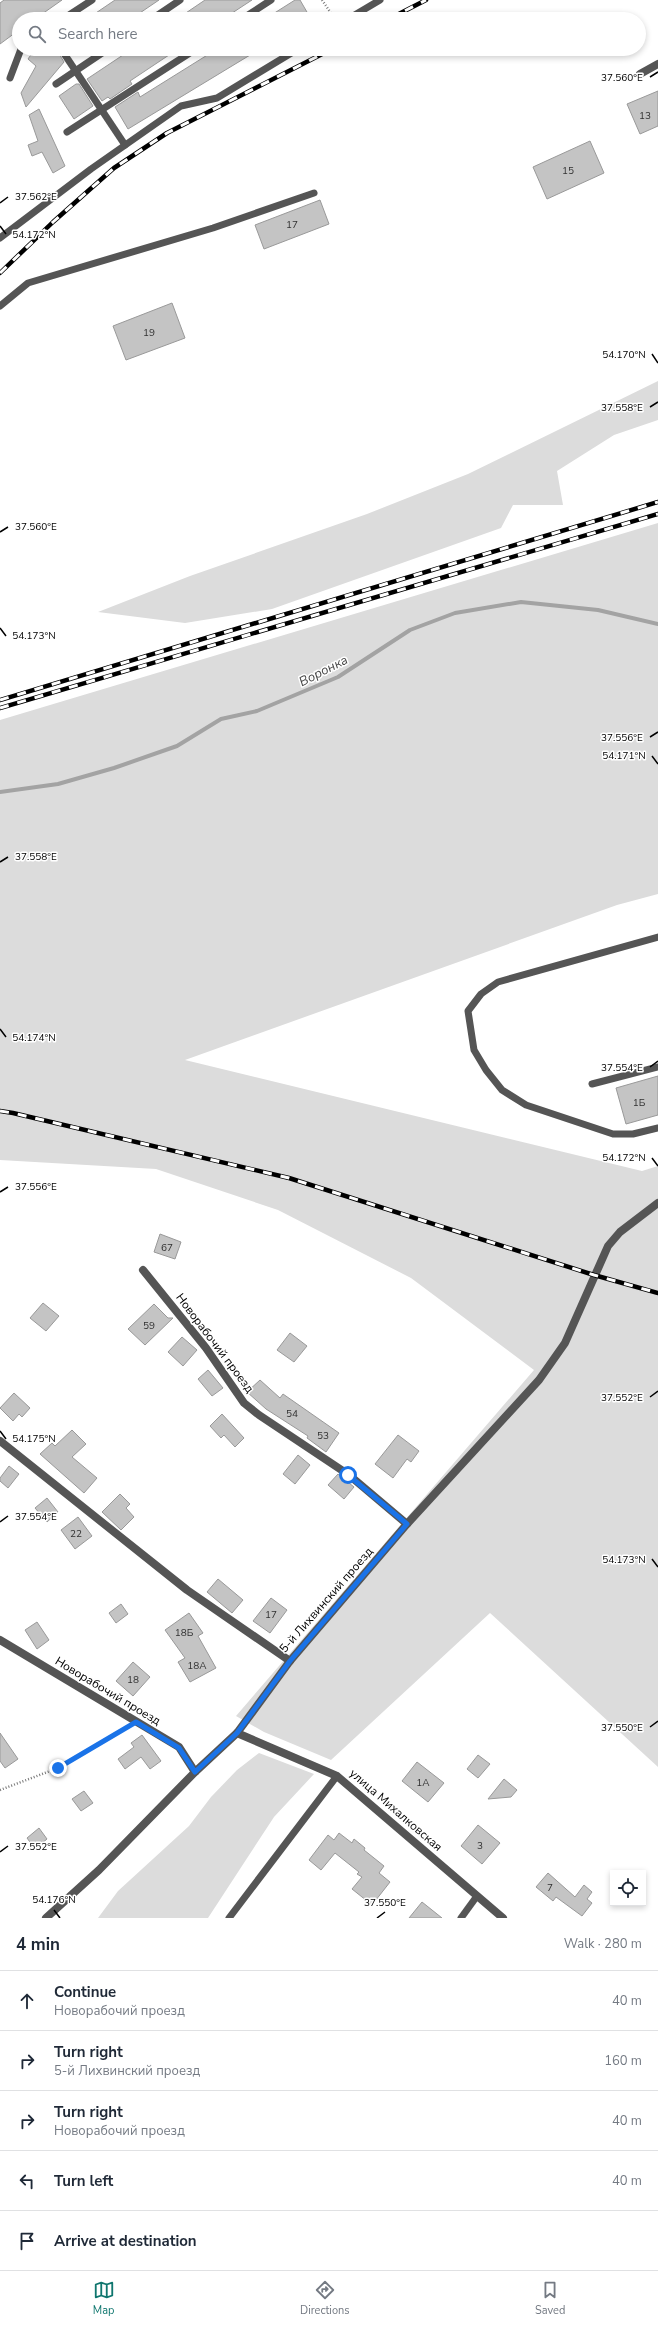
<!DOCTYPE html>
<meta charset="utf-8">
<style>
:root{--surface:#fff;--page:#f6f6f7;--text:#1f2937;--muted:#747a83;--line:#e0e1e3;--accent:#0f766e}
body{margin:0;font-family:"Nunito Sans",sans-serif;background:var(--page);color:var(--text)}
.controls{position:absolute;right:12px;bottom:12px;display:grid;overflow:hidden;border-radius:0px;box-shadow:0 2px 6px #0003}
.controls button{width:36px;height:36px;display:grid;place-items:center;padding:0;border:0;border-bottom:1px solid var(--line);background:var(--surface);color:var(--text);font:20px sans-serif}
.stop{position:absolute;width:12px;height:12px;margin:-9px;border:3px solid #1a73e8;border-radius:50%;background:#fff}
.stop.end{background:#1a73e8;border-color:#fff;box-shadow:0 1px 4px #0008}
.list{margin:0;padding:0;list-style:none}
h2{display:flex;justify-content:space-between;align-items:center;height:52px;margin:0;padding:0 16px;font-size:17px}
h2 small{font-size:13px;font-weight:400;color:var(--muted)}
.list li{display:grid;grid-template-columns:26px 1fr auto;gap:12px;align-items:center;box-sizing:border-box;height:60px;padding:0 16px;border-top:1px solid var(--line)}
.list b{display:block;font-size:15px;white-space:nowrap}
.list p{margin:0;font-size:13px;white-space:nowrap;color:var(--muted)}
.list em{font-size:13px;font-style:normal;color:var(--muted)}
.icon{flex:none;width:22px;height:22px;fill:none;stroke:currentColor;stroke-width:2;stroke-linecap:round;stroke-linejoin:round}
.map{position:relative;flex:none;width:658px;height:1918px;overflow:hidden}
.search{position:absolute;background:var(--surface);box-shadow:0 2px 6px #0003;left:12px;right:12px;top:12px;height:44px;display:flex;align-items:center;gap:10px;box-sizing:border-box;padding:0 14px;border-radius:22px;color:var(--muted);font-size:15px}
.sheet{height:352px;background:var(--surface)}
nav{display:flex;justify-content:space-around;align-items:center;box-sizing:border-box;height:56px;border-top:1px solid var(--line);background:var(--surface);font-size:11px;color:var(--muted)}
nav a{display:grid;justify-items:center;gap:2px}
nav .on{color:var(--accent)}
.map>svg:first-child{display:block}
.green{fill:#dcdcdc}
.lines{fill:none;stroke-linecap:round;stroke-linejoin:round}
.stream{stroke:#a3a3a3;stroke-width:4}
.building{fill:#c4c4c4;stroke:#999}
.path{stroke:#777;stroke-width:2.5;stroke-dasharray:1 2;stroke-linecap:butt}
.service{stroke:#555;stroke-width:7}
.minor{stroke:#555;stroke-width:8}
.rail-casing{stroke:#000;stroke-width:4.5}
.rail{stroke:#fff;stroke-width:3;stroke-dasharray:9;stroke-linecap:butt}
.route{stroke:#1a73e8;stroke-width:5}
.ticks{fill:none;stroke:#000;stroke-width:1.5}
.labels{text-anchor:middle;stroke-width:3;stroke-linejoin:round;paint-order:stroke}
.number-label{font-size:10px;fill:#313131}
.street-label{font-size:12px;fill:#000;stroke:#fff}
.water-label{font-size:13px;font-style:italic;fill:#444;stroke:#fff}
.ticks-label{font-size:10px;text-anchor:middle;fill:#000;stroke:#fff;stroke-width:3;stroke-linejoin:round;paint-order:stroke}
</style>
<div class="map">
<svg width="658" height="1918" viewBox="0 0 658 1918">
<rect width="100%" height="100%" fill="#fff"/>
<!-- green -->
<g class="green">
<polygon points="658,381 658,420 614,435 557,471 563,505 513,505 501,528 272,609 185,623 98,612 190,576 367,514 468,474"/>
<polygon points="658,523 658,894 617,905 185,1060 642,1171 658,1166 658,1767 490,1613 331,1760 264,1732 236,1716 534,1370 411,1278 278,1210 156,1169 0,1160 0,720"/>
<polygon points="259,1753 314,1774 274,1817 208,1918 98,1918 118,1891 189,1826 211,1797 237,1770"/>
</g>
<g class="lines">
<!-- stream -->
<polyline class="stream" points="0,792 58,784 114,768 177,746 221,719 257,711 338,677 410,630 455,613 521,602 598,610 658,624"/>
</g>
<!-- building -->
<g class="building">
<polygon points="4,0 62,0 35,19 19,19 19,30 0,44 0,3"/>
<polygon points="115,0 159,0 131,19 87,19"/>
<polygon points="205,0 252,0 223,19 177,19"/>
<polygon points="295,0 300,0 311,19 265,19"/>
<polygon points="35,49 56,49 64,62 26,107 21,93 36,66 28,59"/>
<polygon points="132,49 178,49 130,81 132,84 110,99 108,97 102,101 87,79"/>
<polygon points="217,49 260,49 128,129 115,107 138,92 140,97"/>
<polygon points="76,84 79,84 93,106 74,119 59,96"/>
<polygon points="658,91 658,126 640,134 627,104"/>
<polygon points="39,109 65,166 53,173 42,152 32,156 28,145 38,141 29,115"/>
<polygon points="590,141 604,173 547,199 533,167"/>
<polygon points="320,200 329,224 264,249 255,225"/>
<polygon points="172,303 185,338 126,360 113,326"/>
<polygon points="658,1076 658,1115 626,1124 616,1088"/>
<polygon points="160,1234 181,1242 175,1259 154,1252"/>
<polygon points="43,1303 59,1316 46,1331 30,1318"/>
<polygon points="154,1304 168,1318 173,1318 145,1345 128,1329"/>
<polygon points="290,1333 307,1346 294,1362 277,1350"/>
<polygon points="182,1337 197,1350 183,1366 168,1352"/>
<polygon points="208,1370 223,1388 212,1396 198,1379"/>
<polygon points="260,1380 280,1398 283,1394 339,1433 326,1452 307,1438 308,1436 266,1409 247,1392"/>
<polygon points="14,1393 30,1408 22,1417 19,1414 13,1421 0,1408"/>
<polygon points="222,1414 244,1438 235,1447 224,1435 221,1438 210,1426"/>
<polygon points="72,1430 86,1444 72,1457 97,1478 84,1493 40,1454 52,1443 55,1446"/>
<polygon points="398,1435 419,1451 411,1462 407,1459 393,1478 375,1464"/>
<polygon points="298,1455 310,1465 295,1484 283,1474"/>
<polygon points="9,1466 19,1474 8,1488 0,1481 0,1478"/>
<polygon points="338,1474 354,1487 344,1499 328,1485"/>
<polygon points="120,1494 130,1504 126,1508 134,1517 121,1530 102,1512"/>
<polygon points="47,1498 58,1512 47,1522 35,1508"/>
<polygon points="78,1517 92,1536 75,1549 61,1530"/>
<polygon points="218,1579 243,1600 232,1613 207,1592"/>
<polygon points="271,1598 287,1610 270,1633 253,1621"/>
<polygon points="121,1604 128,1614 116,1623 109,1613"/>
<polygon points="189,1613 203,1633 198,1636 216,1668 190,1682 178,1662 185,1658 165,1630"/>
<polygon points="37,1622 49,1640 37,1649 25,1630"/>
<polygon points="133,1662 150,1677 133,1696 116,1681"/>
<polygon points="0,1733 18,1759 5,1768 0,1761"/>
<polygon points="142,1735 161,1761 150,1769 141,1757 125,1769 118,1759 134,1747 131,1743"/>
<polygon points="478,1755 490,1764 478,1778 467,1769"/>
<polygon points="417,1762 444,1783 428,1802 402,1781"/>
<polygon points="504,1779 517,1790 511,1797 488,1799"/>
<polygon points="84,1791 93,1803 81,1811 72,1799"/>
<polygon points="478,1825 500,1843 482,1864 461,1846"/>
<polygon points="39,1828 47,1839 35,1849 27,1838"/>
<polygon points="339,1833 352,1843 354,1839 365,1848 364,1850 384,1866 379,1873 390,1882 372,1905 352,1889 362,1877 357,1874 359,1872 335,1853 321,1870 309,1860 328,1835 334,1840"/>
<polygon points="548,1873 575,1897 584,1885 592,1892 587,1899 592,1903 582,1916 556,1897 553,1901 536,1887"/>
<polygon points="422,1902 442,1918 409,1918"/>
</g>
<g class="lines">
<!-- path -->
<g class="path">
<polyline points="322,0 335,19"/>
<polyline points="0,1790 58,1768 127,1728"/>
</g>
<!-- service -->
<g class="service">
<polyline points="63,19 92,0"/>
<polyline points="152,19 180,0"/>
<polyline points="242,19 271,0"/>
<polyline points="348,19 380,0"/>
<polyline points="61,49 125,145"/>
<polyline points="10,78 21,49"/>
<polyline points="56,84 108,49"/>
<polyline points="67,132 196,49"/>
<polyline points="0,238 91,169 181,106 217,98 298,49"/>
<polyline points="0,306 28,283 213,228 314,193"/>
<polyline points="658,937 498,982 481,994 468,1011 474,1050 486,1070 502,1090 526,1105 613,1134 633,1134 658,1128"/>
<polyline points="592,1084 658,1067"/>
<polyline points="229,1918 337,1776"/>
<polyline points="461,1918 477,1896"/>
</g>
<!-- minor -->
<g class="minor">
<polyline points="640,74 658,64"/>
<polyline points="143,1270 206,1348 244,1403 259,1415 349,1475 407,1524"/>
<polyline points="0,1441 187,1590 290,1661"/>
<polyline points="0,1640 179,1747 195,1772"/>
<polyline points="237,1733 337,1776 503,1918"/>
<polyline points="46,1918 99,1870 195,1772 237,1733 290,1661 407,1524 539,1380 565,1343 608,1246 620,1232 658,1203"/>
</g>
<defs>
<g id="rail">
<polyline points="389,19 426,0"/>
<polyline points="0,273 53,222 114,168 167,133 332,49"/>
<polyline points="0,700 658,502"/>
<polyline points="0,708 658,514"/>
<polyline points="0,1111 13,1113 289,1178 594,1275 658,1293"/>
</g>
</defs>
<!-- rail casing -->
<use href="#rail" class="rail-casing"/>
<!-- rail -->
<use href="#rail" class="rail"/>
</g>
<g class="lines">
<!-- route -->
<polyline class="route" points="58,1768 136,1722 179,1748 195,1772 237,1733 290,1661 407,1524 348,1475"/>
</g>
<!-- ticks -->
<path class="ticks" d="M650,77L658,72M0,203L8,197M0,226L6,234M652,354L658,363M650,407L658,402M0,532L8,527M0,628L6,636M650,737L658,732M652,756L658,764M0,862L8,857M0,1029L6,1037M650,1067L658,1061M652,1158L658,1166M0,1192L8,1187M650,1397L658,1391M0,1431L6,1439M0,1522L8,1516M652,1559L658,1567M650,1727L658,1721M0,1852L8,1846M54,1910L60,1918M377,1918L385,1912"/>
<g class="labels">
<!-- number labels -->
<g class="number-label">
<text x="645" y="119">13</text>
<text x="568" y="174">15</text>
<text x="292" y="228">17</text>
<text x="149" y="336">19</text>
<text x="639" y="1106">1Б</text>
<text x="167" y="1251">67</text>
<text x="149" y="1329">59</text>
<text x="292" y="1417">54</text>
<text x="323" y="1439">53</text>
<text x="76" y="1537">22</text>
<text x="271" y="1618">17</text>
<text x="184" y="1636">18Б</text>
<text x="197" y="1669">18А</text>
<text x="133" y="1683">18</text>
<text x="423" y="1786">1А</text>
<text x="480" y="1849">3</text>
<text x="550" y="1891">7</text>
</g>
<!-- street labels -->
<g class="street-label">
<text transform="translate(215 1343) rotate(53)" y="4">Новорабочий проезд</text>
<text transform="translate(326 1600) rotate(-49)" y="4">5-й Лихвинский проезд</text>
<text transform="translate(108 1691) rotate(31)" y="4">Новорабочий проезд</text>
<text transform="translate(396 1810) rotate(41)" y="4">улица Михалковская</text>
</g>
<!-- water labels -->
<g class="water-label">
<text transform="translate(323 670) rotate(-27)" y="5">Воронка</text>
</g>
</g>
<g class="ticks-label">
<text x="622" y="81">37.560°E</text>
<text x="36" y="200">37.562°E</text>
<text x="34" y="238">54.172°N</text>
<text x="624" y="358">54.170°N</text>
<text x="622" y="411">37.558°E</text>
<text x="36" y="530">37.560°E</text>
<text x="34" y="639">54.173°N</text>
<text x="622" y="741">37.556°E</text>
<text x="624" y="759">54.171°N</text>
<text x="36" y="860">37.558°E</text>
<text x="34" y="1041">54.174°N</text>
<text x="622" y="1071">37.554°E</text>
<text x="624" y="1161">54.172°N</text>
<text x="36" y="1190">37.556°E</text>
<text x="622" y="1401">37.552°E</text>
<text x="34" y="1442">54.175°N</text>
<text x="36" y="1520">37.554°E</text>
<text x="624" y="1563">54.173°N</text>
<text x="622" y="1731">37.550°E</text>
<text x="36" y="1850">37.552°E</text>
<text x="54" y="1903">54.176°N</text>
<text x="385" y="1906">37.550°E</text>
</g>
</svg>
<div class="controls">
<button><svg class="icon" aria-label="locate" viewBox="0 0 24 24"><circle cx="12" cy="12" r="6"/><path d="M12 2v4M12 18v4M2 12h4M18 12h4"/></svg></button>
</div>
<div class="stop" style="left:348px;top:1475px"></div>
<div class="stop end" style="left:58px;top:1768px"></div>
<div class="search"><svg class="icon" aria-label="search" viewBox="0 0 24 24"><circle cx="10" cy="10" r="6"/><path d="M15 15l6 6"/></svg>Search here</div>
</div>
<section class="sheet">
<h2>4 min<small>Walk · 280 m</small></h2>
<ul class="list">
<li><svg class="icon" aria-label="ahead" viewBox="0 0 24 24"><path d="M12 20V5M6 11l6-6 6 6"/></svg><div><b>Continue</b><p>Новорабочий проезд</p></div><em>40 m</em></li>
<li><svg class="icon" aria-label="right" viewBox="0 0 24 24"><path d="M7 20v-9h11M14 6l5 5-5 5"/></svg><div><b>Turn right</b><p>5-й Лихвинский проезд</p></div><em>160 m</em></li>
<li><svg class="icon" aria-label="right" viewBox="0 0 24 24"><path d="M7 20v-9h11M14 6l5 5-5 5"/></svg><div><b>Turn right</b><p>Новорабочий проезд</p></div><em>40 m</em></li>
<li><svg class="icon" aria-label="left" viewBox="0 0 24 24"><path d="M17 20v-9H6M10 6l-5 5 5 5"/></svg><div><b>Turn left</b></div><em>40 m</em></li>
<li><svg class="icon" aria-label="arrive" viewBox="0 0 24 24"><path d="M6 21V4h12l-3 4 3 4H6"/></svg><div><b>Arrive at destination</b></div></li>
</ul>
</section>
<nav>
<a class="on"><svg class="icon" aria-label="map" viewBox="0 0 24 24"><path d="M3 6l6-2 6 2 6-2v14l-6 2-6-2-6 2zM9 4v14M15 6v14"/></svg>Map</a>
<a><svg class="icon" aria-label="directions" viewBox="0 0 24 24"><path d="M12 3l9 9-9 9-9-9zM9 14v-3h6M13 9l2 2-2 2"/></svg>Directions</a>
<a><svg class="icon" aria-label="saved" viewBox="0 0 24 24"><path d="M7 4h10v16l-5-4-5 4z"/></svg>Saved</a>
</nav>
